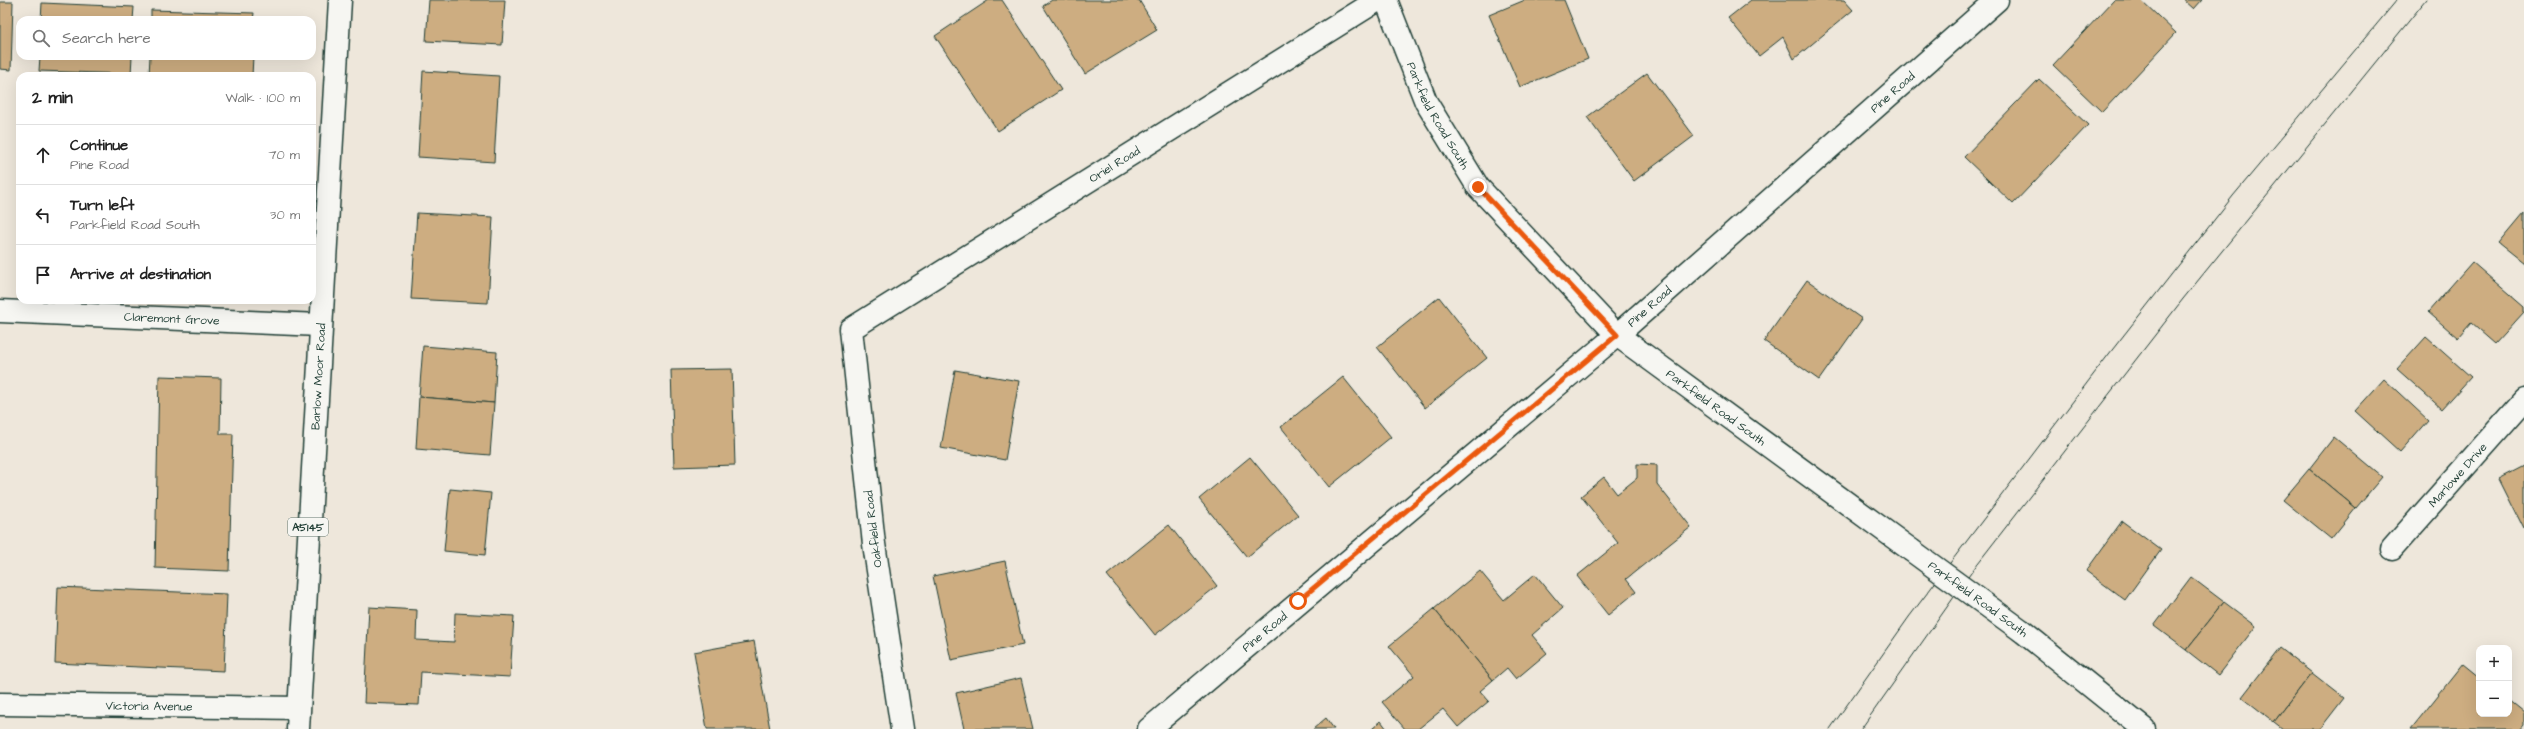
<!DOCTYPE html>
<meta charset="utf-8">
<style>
:root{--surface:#fff;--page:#f6f6f6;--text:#222;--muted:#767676;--line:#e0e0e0}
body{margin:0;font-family:"Architects Daughter",sans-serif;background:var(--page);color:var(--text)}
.controls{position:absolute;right:12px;bottom:12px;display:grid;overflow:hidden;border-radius:8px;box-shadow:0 4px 16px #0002}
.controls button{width:36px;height:36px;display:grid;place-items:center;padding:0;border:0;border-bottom:1px solid var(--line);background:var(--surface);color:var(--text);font:20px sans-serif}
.stop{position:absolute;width:12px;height:12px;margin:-9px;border:3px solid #ea580c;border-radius:50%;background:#fff}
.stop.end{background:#ea580c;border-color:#fff;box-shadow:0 1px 4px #0008}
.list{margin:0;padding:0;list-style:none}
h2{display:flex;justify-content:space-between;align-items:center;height:52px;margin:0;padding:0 16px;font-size:17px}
h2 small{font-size:13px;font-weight:400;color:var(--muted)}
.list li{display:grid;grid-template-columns:26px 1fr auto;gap:12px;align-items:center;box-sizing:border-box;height:60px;padding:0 16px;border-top:1px solid var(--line)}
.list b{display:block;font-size:15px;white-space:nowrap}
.list p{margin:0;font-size:13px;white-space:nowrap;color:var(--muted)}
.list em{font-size:13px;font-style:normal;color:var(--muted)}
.icon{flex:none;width:22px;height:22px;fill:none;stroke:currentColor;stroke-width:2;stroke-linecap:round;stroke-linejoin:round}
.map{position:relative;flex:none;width:2524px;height:729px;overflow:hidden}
.search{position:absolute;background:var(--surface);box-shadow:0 4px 16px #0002;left:16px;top:16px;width:300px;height:44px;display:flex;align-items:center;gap:10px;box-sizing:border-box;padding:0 14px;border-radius:12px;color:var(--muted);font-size:15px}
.panel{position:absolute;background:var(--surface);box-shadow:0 4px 16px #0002;left:16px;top:72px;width:300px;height:232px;border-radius:12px}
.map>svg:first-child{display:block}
.building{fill:#cdad81;stroke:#1f3d34}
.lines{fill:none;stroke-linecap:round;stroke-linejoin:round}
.minor-casing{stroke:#1f3d34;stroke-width:25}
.primary-casing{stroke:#1f3d34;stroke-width:25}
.minor{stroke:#f6f6f2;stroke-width:22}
.primary{stroke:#f6f6f2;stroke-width:22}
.tram{stroke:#1f3d34;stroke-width:1}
.minor-bridge-casing{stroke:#1f3d34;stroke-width:25;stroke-linecap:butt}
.minor-bridge{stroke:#f6f6f2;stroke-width:22}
.route{stroke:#ea580c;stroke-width:5}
.labels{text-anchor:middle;stroke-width:3;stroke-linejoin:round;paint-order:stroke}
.shield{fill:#f6f6f2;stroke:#60746d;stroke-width:1}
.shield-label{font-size:11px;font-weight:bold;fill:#1f3d34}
.street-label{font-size:12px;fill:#1f3d34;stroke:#f6f6f2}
</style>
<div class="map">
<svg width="2524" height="729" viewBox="0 0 2524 729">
<rect width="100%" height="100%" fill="#eee7db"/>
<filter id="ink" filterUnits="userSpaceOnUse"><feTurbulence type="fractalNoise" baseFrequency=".025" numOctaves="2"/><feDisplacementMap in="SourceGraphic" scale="8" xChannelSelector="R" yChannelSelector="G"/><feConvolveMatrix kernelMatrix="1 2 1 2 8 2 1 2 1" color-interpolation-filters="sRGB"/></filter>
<g filter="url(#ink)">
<!-- building -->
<g class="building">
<polygon points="429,0 505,0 502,45 426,41"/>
<polygon points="989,0 1002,0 1061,90 998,131 935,36"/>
<polygon points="1052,0 1139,0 1157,30 1085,74 1043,6"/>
<polygon points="1525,0 1564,0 1588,59 1520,87 1489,15"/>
<polygon points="1751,0 1844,0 1853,10 1794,59 1783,37 1759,56 1728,18"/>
<polygon points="2114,0 2141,0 2176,33 2102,112 2053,65"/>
<polygon points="2184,0 2202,0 2194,9"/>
<polygon points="0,2 13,2 11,70 0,69"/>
<polygon points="42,3 134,7 133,20 41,20"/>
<polygon points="151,10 254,13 253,20 151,20"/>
<polygon points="40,56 132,56 131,74 39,71"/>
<polygon points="150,56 253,56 252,76 149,76"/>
<polygon points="423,71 499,76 494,162 418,157"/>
<polygon points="1647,73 1694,136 1634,181 1587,117"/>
<polygon points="2039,79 2088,125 2013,204 1964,157"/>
<polygon points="417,213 493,217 488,303 411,299"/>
<polygon points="2524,213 2524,263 2499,243"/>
<polygon points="2472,262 2524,307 2524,312 2495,344 2471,323 2458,338 2428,312"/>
<polygon points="1807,280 1862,319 1819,380 1764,341"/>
<polygon points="1439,297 1487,358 1425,408 1377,347"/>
<polygon points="2426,337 2471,377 2442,409 2397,369"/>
<polygon points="423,346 497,352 494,403 419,397"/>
<polygon points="732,369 735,465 674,467 671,370"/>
<polygon points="955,370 1019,381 1005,460 941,448"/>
<polygon points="159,376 221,378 220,434 233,434 229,571 155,568"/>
<polygon points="1343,377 1391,437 1329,487 1281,427"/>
<polygon points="2384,379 2428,420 2400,452 2355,411"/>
<polygon points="419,397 494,403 490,455 416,449"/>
<polygon points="2334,437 2382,477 2356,508 2309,469"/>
<polygon points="1250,457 1298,515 1247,557 1199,499"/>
<polygon points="1637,464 1657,465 1657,484 1691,527 1626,579 1636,592 1608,615 1577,576 1618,543 1581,496 1604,477 1617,494 1637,478"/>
<polygon points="2524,466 2524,526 2523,527 2499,479"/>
<polygon points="2309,469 2356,508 2331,539 2283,500"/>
<polygon points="450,489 491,493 485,555 444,551"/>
<polygon points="2122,521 2161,550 2125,600 2086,571"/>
<polygon points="1169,525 1217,586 1155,635 1107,575"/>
<polygon points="1005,561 1023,645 951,660 933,576"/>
<polygon points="1480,571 1504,600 1535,574 1563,608 1532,635 1547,653 1516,679 1507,668 1493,680 1434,609"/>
<polygon points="2191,577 2224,602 2186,650 2154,626"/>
<polygon points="58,587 227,594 224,671 55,663"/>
<polygon points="2224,602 2256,626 2218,675 2186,650"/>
<polygon points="369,607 417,610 416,640 454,642 455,613 514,616 510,677 421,672 419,705 364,703"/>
<polygon points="1434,609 1493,680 1480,691 1489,701 1458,727 1443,709 1418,729 1405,729 1382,702 1414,676 1389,646"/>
<polygon points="754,641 770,729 707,729 694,652"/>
<polygon points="2280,648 2312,673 2274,722 2242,697"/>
<polygon points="2463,664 2479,677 2479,714 2509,714 2509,701 2524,713 2524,724 2520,729 2411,729"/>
<polygon points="2312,673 2344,698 2320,729 2283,729 2274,722"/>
<polygon points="1021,678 1033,729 964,729 956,693"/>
<polygon points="1326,718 1334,729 1313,729"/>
<polygon points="1381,721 1387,729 1372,729"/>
</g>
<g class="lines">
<defs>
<g id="minor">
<path id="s1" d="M1386,0L1426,102L1478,187L1617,335L1911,550"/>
<path id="s2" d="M0,311L320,325"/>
<path id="s3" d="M2392,549L2524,400"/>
<polyline points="2022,631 2144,729"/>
<path id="s4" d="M0,704L298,708"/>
<path id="s5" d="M902,729L874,544L851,329L1378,0"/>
<path id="s6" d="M1149,729L1617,335L1997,0"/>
</g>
<g id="primary">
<path id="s7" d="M298,729L340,0"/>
</g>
</defs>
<!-- minor casing -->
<use href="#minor" class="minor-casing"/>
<!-- primary casing -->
<use href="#primary" class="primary-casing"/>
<!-- minor -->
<use href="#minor" class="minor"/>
<!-- primary -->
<use href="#primary" class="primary"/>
<!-- tram -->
<g class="tram">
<polyline points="1830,729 1909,617 2109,354 2233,196 2397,0"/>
<polyline points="1861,729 1978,563 2183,299 2426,0"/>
</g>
<defs>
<polyline id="minor-bridge" points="1911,550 2022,631"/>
</defs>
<!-- minor-bridge casing -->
<use href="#minor-bridge" class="minor-bridge-casing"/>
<!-- minor-bridge -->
<use href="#minor-bridge" class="minor-bridge"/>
</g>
</g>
<g class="lines" filter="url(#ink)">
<!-- route -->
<polyline class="route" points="1298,601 1617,335 1478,187"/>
</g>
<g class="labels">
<!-- shield labels -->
<rect class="shield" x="288" y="518" width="40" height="18" rx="3"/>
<g class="shield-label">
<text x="308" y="531">A5145</text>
</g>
<!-- street labels -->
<g class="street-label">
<text dy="4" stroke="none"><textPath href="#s6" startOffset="979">Pine Road</textPath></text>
<text dy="4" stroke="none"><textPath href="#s1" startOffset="127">Parkfield Road South</textPath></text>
<text dy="4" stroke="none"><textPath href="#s5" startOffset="714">Oriel Road</textPath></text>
<text dy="4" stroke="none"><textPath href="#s6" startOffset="655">Pine Road</textPath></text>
<text dy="4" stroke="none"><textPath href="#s2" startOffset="172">Claremont Grove</textPath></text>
<text dy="4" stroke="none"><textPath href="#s7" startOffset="353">Barlow Moor Road</textPath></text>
<text dy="4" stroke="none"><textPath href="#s1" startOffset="535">Parkfield Road South</textPath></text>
<text dy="4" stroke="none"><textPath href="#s3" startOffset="99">Marlowe Drive</textPath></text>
<text transform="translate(873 529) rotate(-97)" y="4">Oakfield Road</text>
<text transform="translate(1978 599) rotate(36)" y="4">Parkfield Road South</text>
<text dy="4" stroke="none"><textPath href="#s6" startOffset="151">Pine Road</textPath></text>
<text dy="4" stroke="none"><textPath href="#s4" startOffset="149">Victoria Avenue</textPath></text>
</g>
</g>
</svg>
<div class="controls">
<button>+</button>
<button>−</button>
</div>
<div class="stop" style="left:1298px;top:601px"></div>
<div class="stop end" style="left:1478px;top:187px"></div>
<div class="search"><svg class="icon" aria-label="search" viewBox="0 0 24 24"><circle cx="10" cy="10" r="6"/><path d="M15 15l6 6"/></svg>Search here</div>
<section class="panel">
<h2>2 min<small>Walk · 100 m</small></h2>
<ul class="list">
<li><svg class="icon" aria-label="ahead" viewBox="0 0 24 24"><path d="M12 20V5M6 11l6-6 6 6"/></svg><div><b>Continue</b><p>Pine Road</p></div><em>70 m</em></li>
<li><svg class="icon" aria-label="left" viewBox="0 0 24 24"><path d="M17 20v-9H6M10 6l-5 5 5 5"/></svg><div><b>Turn left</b><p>Parkfield Road South</p></div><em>30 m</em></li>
<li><svg class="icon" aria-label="arrive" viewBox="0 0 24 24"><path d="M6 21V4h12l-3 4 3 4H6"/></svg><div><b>Arrive at destination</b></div></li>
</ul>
</section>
</div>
